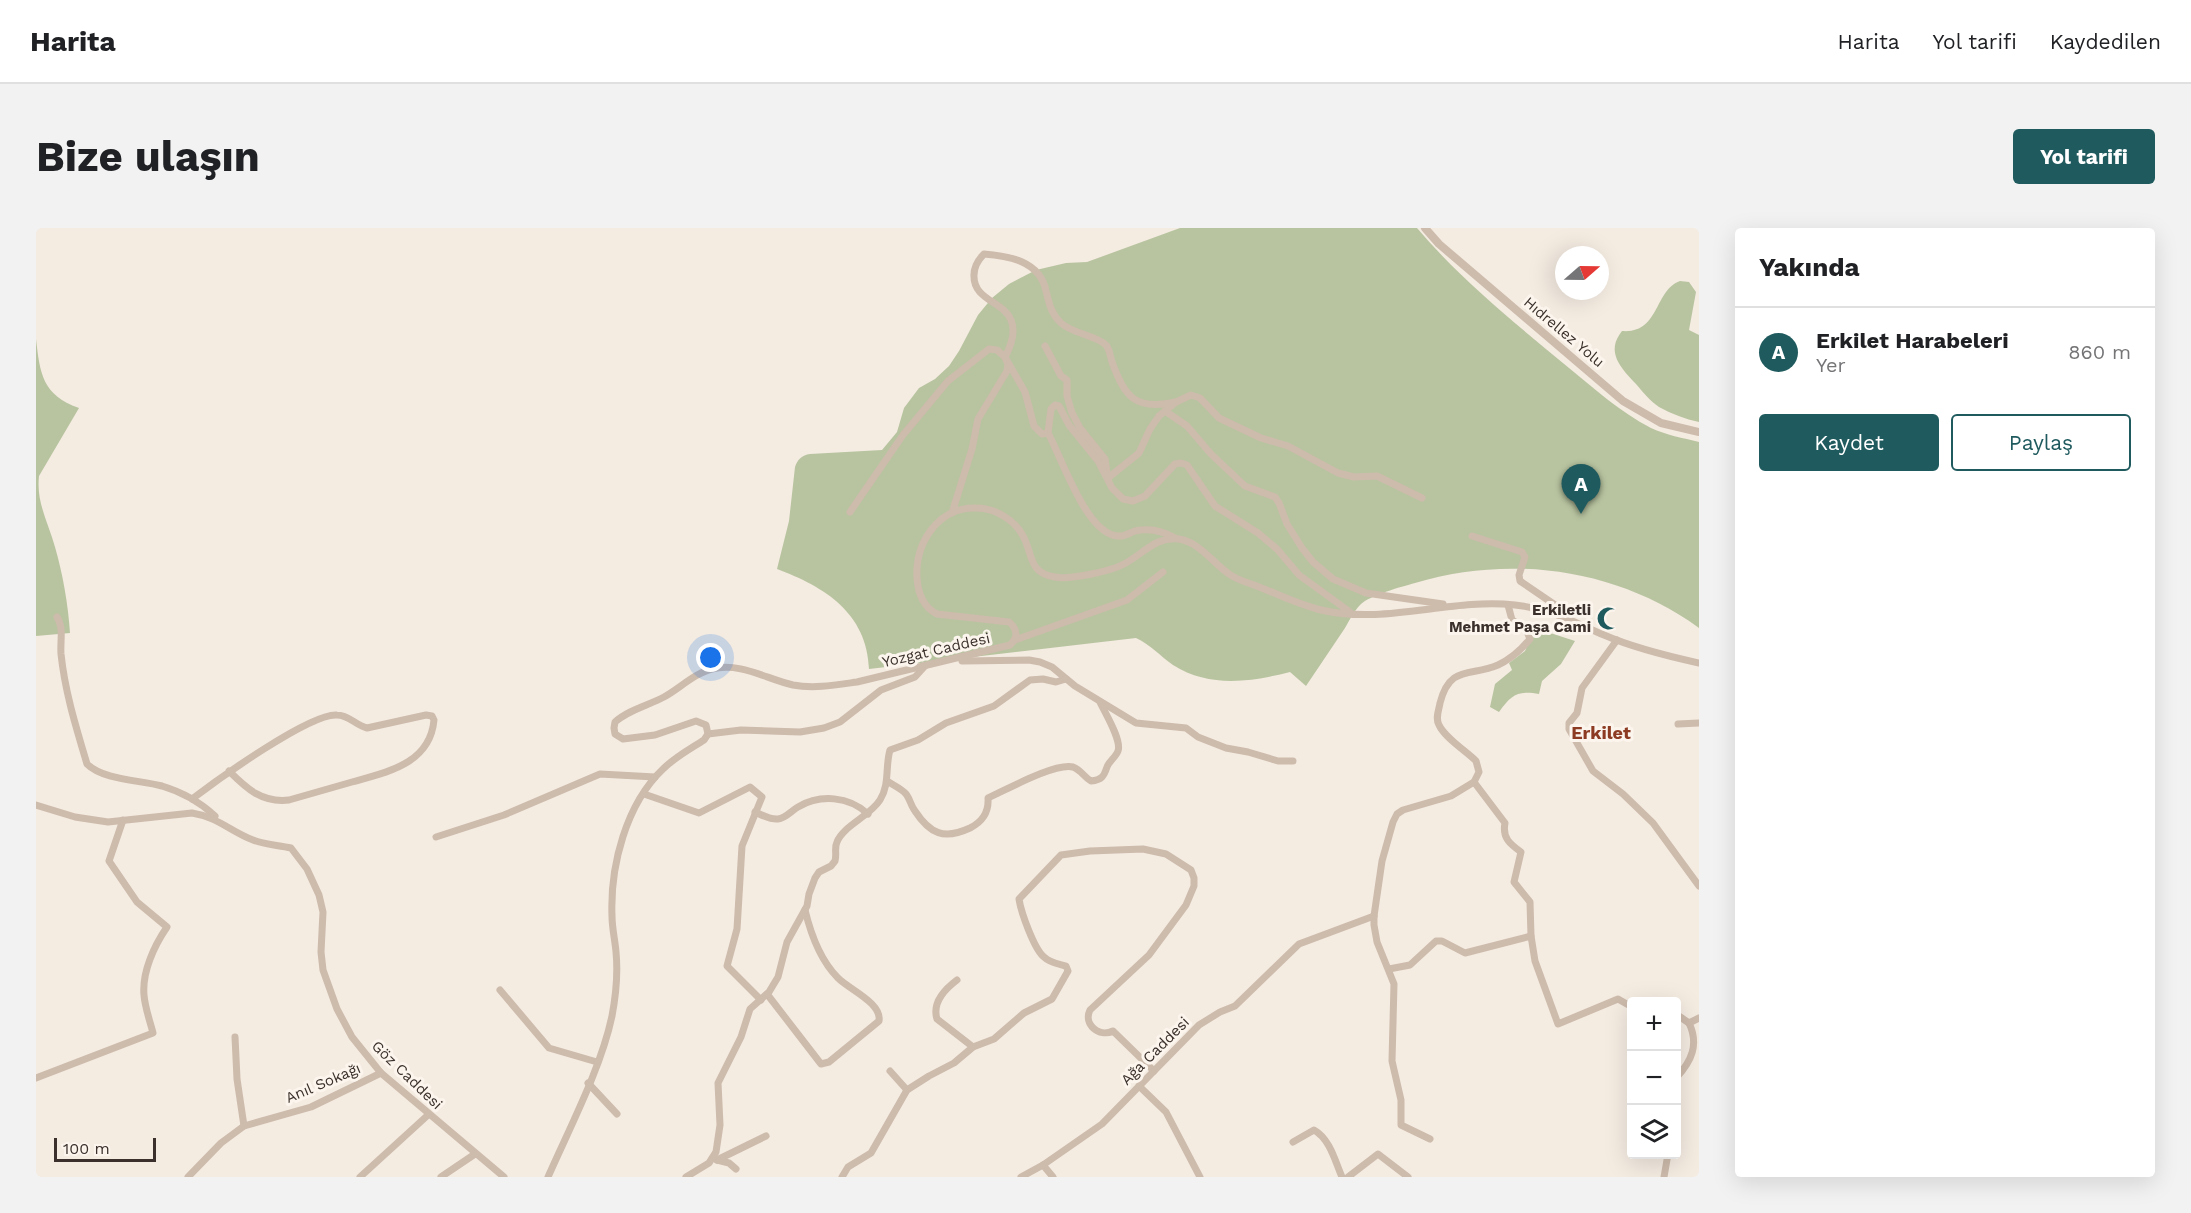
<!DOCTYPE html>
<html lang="tr">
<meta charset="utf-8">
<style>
:root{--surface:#fff;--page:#f2f2f2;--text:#202124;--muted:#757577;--line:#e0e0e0;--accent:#1f5a5e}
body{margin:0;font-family:"Work Sans",sans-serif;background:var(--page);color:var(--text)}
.controls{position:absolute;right:18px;bottom:18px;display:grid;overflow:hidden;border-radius:6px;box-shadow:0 6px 24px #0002}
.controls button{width:54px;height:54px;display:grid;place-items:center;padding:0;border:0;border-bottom:2px solid var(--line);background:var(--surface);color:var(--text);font:30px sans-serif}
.compass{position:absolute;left:1519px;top:18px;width:54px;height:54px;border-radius:50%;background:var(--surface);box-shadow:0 6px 24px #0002;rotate:70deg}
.scale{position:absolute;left:18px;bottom:15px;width:102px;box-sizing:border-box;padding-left:6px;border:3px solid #3b302b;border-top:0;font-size:16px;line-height:21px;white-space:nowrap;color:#3b302b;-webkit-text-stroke:4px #fbf5ee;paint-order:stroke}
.you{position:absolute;left:675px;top:430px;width:21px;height:21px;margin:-15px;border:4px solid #fff;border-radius:50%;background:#1a73e8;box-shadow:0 0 0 9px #1a73e833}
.badge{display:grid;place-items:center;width:39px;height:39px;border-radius:50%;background:var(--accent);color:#fff;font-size:20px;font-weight:700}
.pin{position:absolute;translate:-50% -50px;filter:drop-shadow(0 2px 3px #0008)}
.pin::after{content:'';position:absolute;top:32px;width:21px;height:18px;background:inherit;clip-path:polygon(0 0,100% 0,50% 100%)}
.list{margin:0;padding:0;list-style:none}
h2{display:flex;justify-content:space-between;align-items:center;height:78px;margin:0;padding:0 24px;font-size:26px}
h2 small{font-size:20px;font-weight:400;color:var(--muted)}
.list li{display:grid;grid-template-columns:39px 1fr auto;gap:18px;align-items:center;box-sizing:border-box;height:90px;padding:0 24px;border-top:2px solid var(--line)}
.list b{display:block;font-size:22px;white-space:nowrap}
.list p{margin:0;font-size:20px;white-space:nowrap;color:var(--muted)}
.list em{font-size:20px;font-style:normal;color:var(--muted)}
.actions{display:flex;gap:12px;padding:18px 24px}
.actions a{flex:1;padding:14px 0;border:2px solid var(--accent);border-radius:6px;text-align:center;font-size:21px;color:var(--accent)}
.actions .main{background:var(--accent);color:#fff}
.icon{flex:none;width:33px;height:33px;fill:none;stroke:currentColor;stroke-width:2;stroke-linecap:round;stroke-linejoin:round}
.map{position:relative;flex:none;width:1663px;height:949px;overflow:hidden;border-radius:6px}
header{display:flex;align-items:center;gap:36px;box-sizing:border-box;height:84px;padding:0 30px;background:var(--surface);border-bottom:2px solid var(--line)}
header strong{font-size:28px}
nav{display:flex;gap:33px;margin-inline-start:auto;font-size:21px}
.intro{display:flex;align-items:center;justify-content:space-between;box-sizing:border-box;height:144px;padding:0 36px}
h1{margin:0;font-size:42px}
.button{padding:15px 27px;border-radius:6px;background:var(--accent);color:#fff;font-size:21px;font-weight:700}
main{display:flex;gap:36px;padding:0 36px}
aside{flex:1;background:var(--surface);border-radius:6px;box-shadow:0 6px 24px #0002}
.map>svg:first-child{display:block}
.green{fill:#b8c4a0}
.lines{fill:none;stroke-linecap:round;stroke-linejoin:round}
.minor{stroke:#cdbbac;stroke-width:7}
.tertiary{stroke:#cdbbac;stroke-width:8}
.labels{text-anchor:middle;stroke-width:6;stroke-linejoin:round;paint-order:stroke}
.street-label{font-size:15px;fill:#3b302b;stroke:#fbf5ee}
.poi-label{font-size:15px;font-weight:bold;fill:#3b302b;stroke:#fbf5ee;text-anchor:end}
.quarter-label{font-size:18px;font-weight:bold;fill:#8c3b22;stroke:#fbf5ee}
</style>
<header>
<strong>Harita</strong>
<nav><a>Harita</a><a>Yol tarifi</a><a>Kaydedilen</a></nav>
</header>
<div class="intro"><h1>Bize ulaşın</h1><a class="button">Yol tarifi</a></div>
<main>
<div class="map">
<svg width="1663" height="949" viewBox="0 0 1663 949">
<rect width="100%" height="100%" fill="#f4ebe1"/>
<!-- green -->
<g class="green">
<path d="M1144,0H1381C1426,53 1480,96 1533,140C1559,161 1584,184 1615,200C1630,207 1647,210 1663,214V400C1582,341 1475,326 1379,355C1365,359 1334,367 1324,377C1318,383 1313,393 1309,400C1296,419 1283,439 1270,458L1254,444C1215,454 1173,460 1137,437C1124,428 1115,417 1100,410L833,441C831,385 789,359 741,341L753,293L759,239C761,232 766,227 774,226L846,222L861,204L868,180L883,160L899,151L913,138L923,123L942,87L956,70L973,56L1000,42L1030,35L1051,34Z"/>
<path d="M1644,53L1653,54L1660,64L1653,102L1663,107V194C1649,191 1636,186 1623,179C1614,173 1607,164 1600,156C1585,140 1569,124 1586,103C1624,106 1618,62 1644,53Z"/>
<path d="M0,111C4,145 6,167 43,180L3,248C0,274 12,294 19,319C27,347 32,376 34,405L0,408Z"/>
<path d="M1499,400L1539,413L1525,436L1506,453L1503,466C1482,462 1475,467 1463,484L1454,479L1459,456L1476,442L1473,435L1489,423Z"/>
</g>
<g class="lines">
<!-- minor -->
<g class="minor">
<polyline points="1009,118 1025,148 1031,152 1031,168 1036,185 1044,200 1069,231 1071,245"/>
<path d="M1140,174C1099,183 1089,169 1076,134C1074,128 1074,122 1070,117C1062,108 1037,106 1025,95C1015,86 1013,75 1010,63C1004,33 973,28 948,26C942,32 938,38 938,47C937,72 967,73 975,92C980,104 975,118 969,129L989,164L998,198L1006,206L1012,205L1015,181L1019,177L1023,178L1033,197L1062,233L1076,260L1087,271L1097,273L1109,268L1139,236L1145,235L1151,237L1179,278L1222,305L1241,321L1263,347L1314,384"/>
<polyline points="1129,183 1151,198 1175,226 1209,258 1239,269 1243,275 1251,296 1266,320 1277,334 1297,351 1330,365 1407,376"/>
<path d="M1012,205C1026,230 1050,306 1082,308C1088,309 1093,305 1099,303C1113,300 1127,303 1139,310"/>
<polyline points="1072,250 1103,225 1114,201 1123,188 1140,174 1155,167 1164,170 1183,190 1225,210 1252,218 1302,245 1318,249 1341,248 1386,270"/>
<polyline points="814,284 867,207 912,153 953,121 961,122 969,129 972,136 971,143 942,191 936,221 916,285"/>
<polyline points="1436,308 1486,324 1489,329 1483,347 1484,353 1525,381 1531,389"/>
<path d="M21,389C28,400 24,413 25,426C29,464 40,499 51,536C67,552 104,552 126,558C146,564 164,574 179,588"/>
<polyline points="979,412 1091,372 1127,344"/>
<polyline points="1581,412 1546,460 1541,485 1533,495 1533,501 1557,543 1587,566 1617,595 1663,658"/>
<polyline points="926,433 993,432 1004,434 1016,439 1039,458 1100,495 1150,500 1162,509 1190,520 1212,524 1242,533 1257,533"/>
<polyline points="1642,496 1663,495"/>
<polyline points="672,506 705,502 764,504 788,500 804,494 845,462 879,449 889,438"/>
<path d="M851,553C857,557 866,561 870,566C874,571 875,578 879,583C894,606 908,612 934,600C946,594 953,584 952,570C970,562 1018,535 1037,539C1045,542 1048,549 1055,553C1066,552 1068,548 1071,539C1073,533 1080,529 1082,523C1086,512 1069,485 1064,474"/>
<path d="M1438,554L1469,595C1466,610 1474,616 1485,624L1478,654L1494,674L1495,708"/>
<polyline points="608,566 663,585 714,559 726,569 706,618 701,701 691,738 725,772"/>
<path d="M156,571C181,552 274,485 301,487C313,487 319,497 331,500L390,487L396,488L398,492C394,536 351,544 316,554C295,560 274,566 253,572C226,575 211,561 193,543"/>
<path d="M0,577L39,589L72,594L156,585C182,589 195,604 217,612C229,617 243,617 255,620L271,641L283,667L287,684L285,724L287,742L301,781L316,809L345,845L468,949"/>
<path d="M719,584C726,587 734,592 742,591C750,590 755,583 762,579C784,566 813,568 832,586"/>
<polyline points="400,609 468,587 564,546 619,549"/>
<polyline points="1353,741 1374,737 1400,713 1406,713 1429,725 1495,708 1499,733 1522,796 1582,771 1596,779"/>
<polyline points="464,762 513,820 561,834"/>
<path d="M731,766L785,836L793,834L843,793C846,775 814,762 802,750C784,732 775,707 769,682"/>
<polyline points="1640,786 1653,795 1663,790"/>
<polyline points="199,809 201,851 208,898"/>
<path d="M937,819L958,811L988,785L1016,771L1032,743L1030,738C1023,736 1014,735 1008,729C998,721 985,684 983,671L1025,627L1054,623L1107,621L1130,626L1155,642L1158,650V658L1150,677L1113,727L1054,782C1047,796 1063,810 1077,803L1118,843"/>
<polyline points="854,843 871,862"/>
<path d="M0,850L117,805C114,793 109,780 108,767C106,744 118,718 131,699L101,674L73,633L87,592"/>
<path d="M1640,850C1656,833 1663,816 1653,795"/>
<polyline points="552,855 581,886"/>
<polyline points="1103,858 1130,884 1164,949"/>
<path d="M1394,911L1365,897V872L1356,833L1358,756L1341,714L1338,697V688L1346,633L1357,594L1361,586L1367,582L1415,568L1438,554L1443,544L1440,533C1430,523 1409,510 1403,497C1399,490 1403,482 1404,475C1414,436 1435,449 1462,437C1475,431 1485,422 1494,411L1490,401L1476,392L1472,377"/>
<path d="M1257,914L1278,902C1294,911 1299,933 1306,949"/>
<polyline points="681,932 730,908"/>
<polyline points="681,932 693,935 700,941"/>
<polyline points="1007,937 1017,949"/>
<polyline points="152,949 185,915 208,898 275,879 345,845"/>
<polyline points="324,949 392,887"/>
<polyline points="405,949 439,926"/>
<path d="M512,949C534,899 565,840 576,788C580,767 582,745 580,724C579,712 576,700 576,688C574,638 590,576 627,541C639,529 654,521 668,512L672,506L670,497L660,493L619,507L587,511L579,506L578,500L579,494C592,482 613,477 628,469C644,460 659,445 676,441C705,434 730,451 757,457C778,461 800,457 821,454L974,417C982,410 982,401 973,394L901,386C887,379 882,365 881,350C879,315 902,279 940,280C960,280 981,293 989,312C997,330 994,345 1019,349C1034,352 1075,343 1088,336C1107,326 1120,308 1143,311C1163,314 1177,335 1193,346C1201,352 1213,355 1223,359C1244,367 1264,377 1285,382C1350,397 1414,370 1479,377C1516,381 1535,393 1568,407C1598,420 1631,428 1663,435"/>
<path d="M650,949L673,935L680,924L684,897L682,855L705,809L714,781L733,764L742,749L751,714L771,678L773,666L779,650L783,644L795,638L799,633C801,626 798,620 801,614C807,598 834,588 844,572C854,556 849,539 854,522L882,512L910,495L958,478L994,452L1007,451L1020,454L1030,451"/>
<path d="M806,949L812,939L835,925L871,862L893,848L918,835L937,819L901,791C896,775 909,761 921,752"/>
<polyline points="985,949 1007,937 1066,896 1163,797 1184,784 1199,778 1263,716 1338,688"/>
<polyline points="1312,949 1342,926 1372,949"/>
<polyline points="1628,949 1632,926"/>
</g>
<!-- tertiary -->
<polyline class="tertiary" points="1389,0 1403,16 1587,173 1625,195 1663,204"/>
</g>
<!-- icons -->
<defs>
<symbol id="mosque-bare" viewBox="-9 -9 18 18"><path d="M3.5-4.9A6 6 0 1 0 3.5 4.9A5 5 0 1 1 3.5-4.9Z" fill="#1f5a5e" stroke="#fbf5ee" stroke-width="2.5" paint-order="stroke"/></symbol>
</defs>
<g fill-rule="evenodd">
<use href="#mosque-bare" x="1556" y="374" width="33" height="33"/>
</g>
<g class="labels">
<!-- street labels -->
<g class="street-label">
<text transform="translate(1528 104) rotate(40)" y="5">Hıdrellez Yolu</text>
<text transform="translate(900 422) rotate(-13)" y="5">Yozgat Caddesi</text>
<text transform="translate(1119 823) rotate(-45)" y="5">Ağa Caddesi</text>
<text transform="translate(371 847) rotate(44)" y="5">Göz Caddesi</text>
<text transform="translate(287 855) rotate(-23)" y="5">Anıl Sokağı</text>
</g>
<!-- poi labels -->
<g class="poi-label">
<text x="1555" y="387">Erkiletli<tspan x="1555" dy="17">Mehmet Paşa Cami</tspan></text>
</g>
<!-- quarter labels -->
<g class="quarter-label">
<text x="1565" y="511">Erkilet</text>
</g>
</g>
</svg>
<div class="controls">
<button>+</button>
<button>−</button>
<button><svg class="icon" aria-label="layers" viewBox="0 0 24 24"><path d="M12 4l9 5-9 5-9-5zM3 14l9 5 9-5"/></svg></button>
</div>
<svg class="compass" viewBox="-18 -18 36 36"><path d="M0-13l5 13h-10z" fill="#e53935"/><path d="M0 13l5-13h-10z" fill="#757577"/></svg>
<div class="scale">100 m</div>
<div class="you"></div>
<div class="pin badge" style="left:1545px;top:286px">A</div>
</div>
<aside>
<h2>Yakında<small></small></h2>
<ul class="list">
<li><span class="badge">A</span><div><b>Erkilet Harabeleri</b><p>Yer</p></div><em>860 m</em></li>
</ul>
<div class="actions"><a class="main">Kaydet</a><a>Paylaş</a></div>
</aside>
</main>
